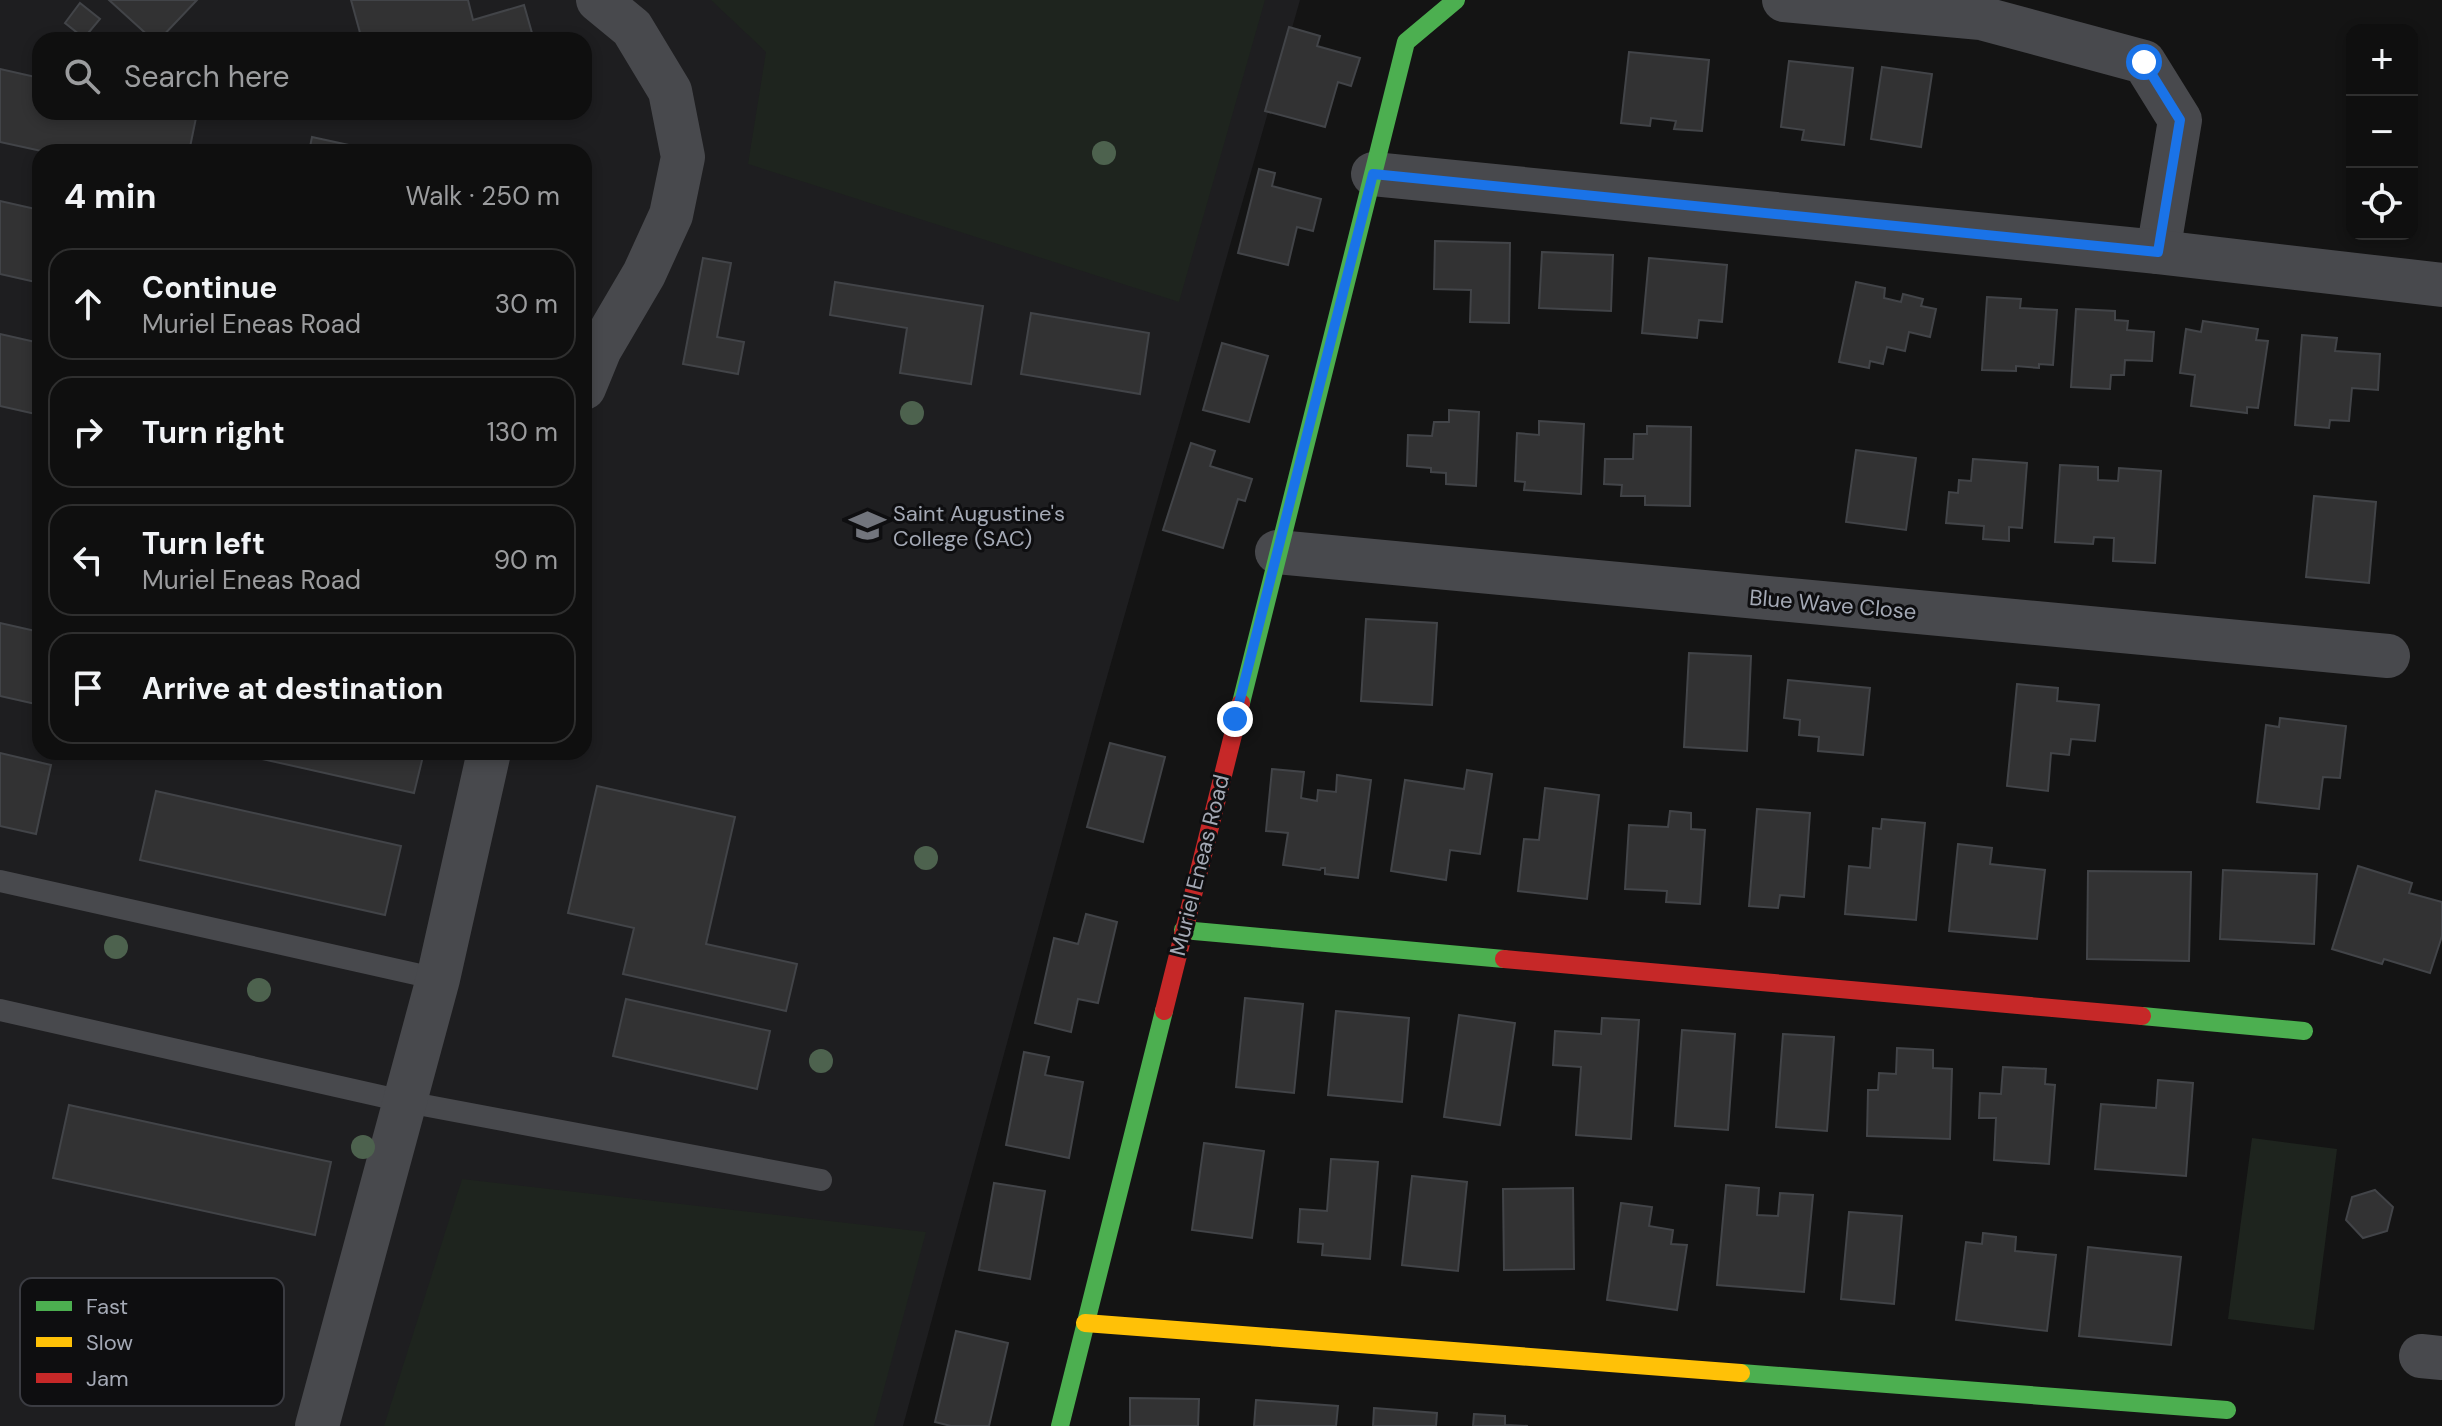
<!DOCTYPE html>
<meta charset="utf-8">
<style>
:root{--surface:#0f0f0f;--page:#1d1d1d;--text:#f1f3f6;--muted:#9b9c9e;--line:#2f2f2f}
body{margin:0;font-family:"DM Sans",sans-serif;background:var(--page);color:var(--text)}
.controls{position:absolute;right:24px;top:24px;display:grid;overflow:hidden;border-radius:16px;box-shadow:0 4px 12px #0003}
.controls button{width:72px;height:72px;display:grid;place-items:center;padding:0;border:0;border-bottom:2px solid var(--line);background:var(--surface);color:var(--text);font:40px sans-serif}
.stop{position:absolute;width:24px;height:24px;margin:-18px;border:6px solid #1a73e8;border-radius:50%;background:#fff}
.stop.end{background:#1a73e8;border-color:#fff;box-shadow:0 2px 8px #0008}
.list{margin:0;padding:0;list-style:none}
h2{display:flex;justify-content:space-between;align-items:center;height:104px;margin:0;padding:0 32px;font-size:34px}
h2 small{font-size:26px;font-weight:400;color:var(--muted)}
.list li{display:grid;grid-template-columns:52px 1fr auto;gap:24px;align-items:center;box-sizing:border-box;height:112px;margin:0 16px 16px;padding:0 16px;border:2px solid var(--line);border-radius:24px}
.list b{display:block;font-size:30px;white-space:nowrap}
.list p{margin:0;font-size:26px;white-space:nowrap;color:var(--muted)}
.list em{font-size:26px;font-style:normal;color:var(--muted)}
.icon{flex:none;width:44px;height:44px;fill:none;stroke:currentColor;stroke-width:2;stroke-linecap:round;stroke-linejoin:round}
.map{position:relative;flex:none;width:2442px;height:1426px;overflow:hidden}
.search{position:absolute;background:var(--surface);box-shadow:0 4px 12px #0003;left:32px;top:32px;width:560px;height:88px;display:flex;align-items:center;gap:20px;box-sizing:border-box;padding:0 28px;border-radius:24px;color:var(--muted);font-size:30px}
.panel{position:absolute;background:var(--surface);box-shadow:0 4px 12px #0003;left:32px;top:144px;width:560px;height:616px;border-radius:24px}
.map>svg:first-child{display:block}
.built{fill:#1e1e20;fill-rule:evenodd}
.green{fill:#1e241e}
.building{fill:#323233;stroke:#424448;stroke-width:2}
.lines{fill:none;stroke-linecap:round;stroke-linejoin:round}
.lane{stroke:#48494d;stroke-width:22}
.street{stroke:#48494d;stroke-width:44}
.fast{stroke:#4caf50;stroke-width:18}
.slow{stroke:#ffc107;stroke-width:18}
.jam{stroke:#c62828;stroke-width:18}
.tree{fill:#4d624e}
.route{stroke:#1a73e8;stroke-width:10}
.labels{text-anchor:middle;stroke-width:6;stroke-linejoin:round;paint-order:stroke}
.poi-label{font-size:22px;fill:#a4a9b5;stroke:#0e0e10;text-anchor:start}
.street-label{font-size:22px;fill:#a4a9b5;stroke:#0e0e10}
.key{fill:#0e0e10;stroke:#3b3c42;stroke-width:2}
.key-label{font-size:22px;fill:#a4a9b5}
</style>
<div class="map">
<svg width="2442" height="1426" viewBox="0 0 2442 1426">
<rect width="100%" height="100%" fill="#141414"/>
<!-- built -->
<path class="built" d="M0,0H1300L1095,719L903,1426H0ZM40,40H584V112H40ZM40,152H584V752H40Z"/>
<!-- green -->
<g class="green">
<polygon points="711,0 1265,0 1179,302 748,164 766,52"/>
<polygon points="2252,1138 2337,1149 2314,1330 2228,1319"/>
<polygon points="462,1179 926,1232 874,1426 384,1426"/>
</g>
<!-- building -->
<g class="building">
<polygon points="109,0 197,0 159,40 153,40"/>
<polygon points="351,0 468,0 473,20 524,5 534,40 420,40 419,35 401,40 362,40"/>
<polygon points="80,3 100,19 84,38 65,23"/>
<polygon points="1289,27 1320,36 1317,46 1360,58 1351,86 1338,82 1325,127 1265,111"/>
<polygon points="1629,52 1709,60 1702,131 1674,129 1676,121 1651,118 1650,126 1621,123"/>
<polygon points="1789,61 1853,68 1844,145 1802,140 1804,130 1781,127"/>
<polygon points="1882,67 1932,74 1921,147 1871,139"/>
<polygon points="0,69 40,78 40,112 197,113 189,152 46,152 0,142"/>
<polygon points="312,137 381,152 309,152"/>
<polygon points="1259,169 1275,173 1272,186 1321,199 1313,231 1297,227 1288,265 1238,253"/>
<polygon points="0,201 40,210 40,283 0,274"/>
<polygon points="1435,241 1510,243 1509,323 1470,322 1471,290 1434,289"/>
<polygon points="1542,252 1613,255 1611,311 1539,308"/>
<polygon points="703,258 731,263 717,337 744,342 738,374 683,364"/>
<polygon points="1649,258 1727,265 1722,322 1699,320 1697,338 1642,333"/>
<polygon points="835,282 983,306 971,384 900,373 907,328 830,315"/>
<polygon points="1856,282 1885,288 1884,298 1901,302 1903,294 1923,299 1921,306 1936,309 1930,337 1909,332 1905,351 1887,347 1883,364 1870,361 1869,368 1839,362"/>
<polygon points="1987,297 2021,299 2020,308 2057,310 2053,365 2039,364 2039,368 2016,366 2016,371 1982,370"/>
<polygon points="2076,309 2115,311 2115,320 2128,321 2127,330 2154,332 2152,361 2125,360 2124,375 2111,375 2110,389 2071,387"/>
<polygon points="1031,313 1149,333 1140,394 1021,374"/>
<polygon points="2203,321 2258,329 2256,340 2268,341 2258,408 2247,407 2247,413 2191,406 2195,375 2180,373 2186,329 2201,332"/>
<polygon points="0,334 40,343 40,415 0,406"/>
<polygon points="2302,335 2337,338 2335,351 2380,354 2378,390 2352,388 2349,421 2330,420 2329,428 2295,425"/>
<polygon points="1222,343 1268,356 1249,422 1203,410"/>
<polygon points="1449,410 1479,412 1476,486 1446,484 1446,473 1431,472 1431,468 1407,466 1408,435 1432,436 1434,422 1449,422"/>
<polygon points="1539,421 1584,424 1581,494 1524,490 1525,482 1515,481 1517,433 1539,435"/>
<polygon points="1647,426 1691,427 1690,506 1645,505 1645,496 1621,496 1622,485 1604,484 1605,459 1633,459 1634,434 1647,434"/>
<polygon points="1191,443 1215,451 1210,466 1252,479 1245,501 1238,499 1223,548 1163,530"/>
<polygon points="1856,450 1916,458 1906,530 1846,522"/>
<polygon points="1973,459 2027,463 2022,528 2009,527 2009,541 1983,539 1984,526 1946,523 1949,492 1958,493 1959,480 1971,481"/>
<polygon points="2060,465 2098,467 2098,480 2118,481 2119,468 2161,471 2155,563 2113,561 2114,538 2094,537 2093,544 2055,542"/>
<polygon points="2314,496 2376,502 2369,583 2306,577"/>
<polygon points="1366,619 1437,623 1432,705 1361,701"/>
<polygon points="0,623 40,632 40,705 0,696"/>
<polygon points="1689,653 1751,656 1747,751 1684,747"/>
<polygon points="1788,680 1870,688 1863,755 1818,751 1819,737 1799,735 1800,720 1784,718"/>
<polygon points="2017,684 2058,688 2057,701 2099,705 2095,741 2071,739 2069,755 2051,753 2048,791 2007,786"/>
<polygon points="2280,718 2346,726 2340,778 2323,777 2319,809 2257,802 2266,725 2279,727"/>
<polygon points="1110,743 1165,757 1143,842 1087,827"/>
<polygon points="231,752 424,752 414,793"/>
<polygon points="0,753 51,765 36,834 0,826"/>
<polygon points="1272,769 1304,772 1301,798 1317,801 1318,790 1336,792 1337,775 1371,780 1358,878 1325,874 1325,868 1321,868 1320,870 1283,865 1288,833 1266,831"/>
<polygon points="1467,770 1492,774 1480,854 1450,850 1446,880 1391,871 1405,780 1464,789"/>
<polygon points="597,786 735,817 706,944 797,964 786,1011 623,974 634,928 568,913"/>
<polygon points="1545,788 1599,795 1587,899 1518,891 1524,839 1539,840"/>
<polygon points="156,791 401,846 385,915 140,860"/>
<polygon points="1757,809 1810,813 1804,897 1780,895 1778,908 1749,906"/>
<polygon points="1670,811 1691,813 1691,829 1705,830 1700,904 1666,902 1667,891 1625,889 1629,825 1668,827"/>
<polygon points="1882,819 1925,823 1916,920 1845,914 1849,866 1870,868 1873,828 1881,829"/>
<polygon points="1958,844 1992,848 1990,864 2045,870 2037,939 1949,931"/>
<polygon points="2358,866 2412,883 2409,893 2442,902 2442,936 2430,973 2384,959 2382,964 2332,949"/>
<polygon points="2223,870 2317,874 2314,944 2220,939"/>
<polygon points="2088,871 2191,872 2189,961 2087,959"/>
<polygon points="1086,914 1117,922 1098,1003 1078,999 1071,1032 1035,1023 1054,938 1078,944"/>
<polygon points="1245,998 1303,1004 1294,1093 1236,1087"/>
<polygon points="626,999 770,1031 757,1089 613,1056"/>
<polygon points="1336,1011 1409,1018 1402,1102 1328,1095"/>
<polygon points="1459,1015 1515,1023 1500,1125 1444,1117"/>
<polygon points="1602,1018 1639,1020 1631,1139 1576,1135 1581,1067 1553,1065 1555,1031 1601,1034"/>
<polygon points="1682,1030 1735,1034 1728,1130 1675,1126"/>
<polygon points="1783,1034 1834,1037 1827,1131 1776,1127"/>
<polygon points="1897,1048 1933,1050 1933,1068 1952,1069 1950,1139 1867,1136 1868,1090 1878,1090 1879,1073 1896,1074"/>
<polygon points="1024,1052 1049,1057 1045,1075 1083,1082 1069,1158 1006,1145"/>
<polygon points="2003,1067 2046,1069 2045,1084 2055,1085 2049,1164 1994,1160 1996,1118 1979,1118 1980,1093 2001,1094"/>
<polygon points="2158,1080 2193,1083 2186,1176 2095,1169 2101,1104 2156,1108"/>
<polygon points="69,1105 331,1162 315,1235 53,1178"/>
<polygon points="1204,1143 1264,1151 1252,1238 1192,1230"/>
<polygon points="1331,1159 1378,1162 1370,1259 1322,1255 1323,1244 1298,1242 1300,1209 1327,1211"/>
<polygon points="1412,1176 1467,1182 1458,1271 1402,1265"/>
<polygon points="994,1183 1045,1191 1030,1279 979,1270"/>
<polygon points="1726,1185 1759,1188 1757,1215 1778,1216 1780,1193 1813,1195 1804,1292 1717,1285"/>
<polygon points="1573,1188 1574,1269 1504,1270 1503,1189"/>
<polygon points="2375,1190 2393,1207 2387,1231 2363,1238 2346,1220 2352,1197"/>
<polygon points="1621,1203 1652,1207 1649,1226 1673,1230 1671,1244 1687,1245 1677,1310 1607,1300"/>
<polygon points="1849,1212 1902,1216 1894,1304 1841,1299"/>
<polygon points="1983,1233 2016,1237 2015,1251 2056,1255 2047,1331 1956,1320 1966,1242 1982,1244"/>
<polygon points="2088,1247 2181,1257 2171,1345 2079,1336"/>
<polygon points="956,1331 1008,1343 989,1426 951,1426 935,1422"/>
<polygon points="1130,1398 1199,1399 1198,1426 1130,1426"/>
<polygon points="1256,1400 1338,1406 1336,1426 1254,1426"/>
<polygon points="1374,1408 1437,1413 1436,1426 1373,1426"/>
<polygon points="1474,1414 1505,1416 1505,1425 1528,1426 1473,1426"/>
</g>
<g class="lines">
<!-- lane -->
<g class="lane">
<polyline points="0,881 438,979"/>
<polyline points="0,1010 407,1102 821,1180"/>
</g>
<!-- street -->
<g class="street">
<polyline points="1784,0 1981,18 2144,62 2180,120 2158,252"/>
<polyline points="1373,174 2158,252 2442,285"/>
<polyline points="584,388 600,349 644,274 671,215 683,157 670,91 632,28 598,0"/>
<polyline points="1277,552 2388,656"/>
<polyline points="2421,1356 2442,1358"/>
<polyline points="317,1426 438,979 489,752"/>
</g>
<!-- fast -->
<g class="fast">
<polyline points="1241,703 1406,42 1456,0"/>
<polyline points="1183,930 1504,959"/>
<polyline points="2142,1016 2304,1031"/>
<polyline points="1741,1373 2227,1410"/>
<polyline points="1060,1426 1164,1011"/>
</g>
<!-- slow -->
<polyline class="slow" points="1085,1323 1741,1373"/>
<!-- jam -->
<g class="jam">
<polyline points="1504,959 2142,1016"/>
<polyline points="1164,1011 1241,703"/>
</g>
</g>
<!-- trees -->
<g class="tree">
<circle cx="1104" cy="153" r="12"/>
<circle cx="912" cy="413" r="12"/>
<circle cx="926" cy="858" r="12"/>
<circle cx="116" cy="947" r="12"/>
<circle cx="259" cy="990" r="12"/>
<circle cx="821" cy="1061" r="12"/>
<circle cx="363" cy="1147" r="12"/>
</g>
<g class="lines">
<!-- route -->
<polyline class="route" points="1235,719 1373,174 2158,252 2180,120 2144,62"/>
</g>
<!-- icons -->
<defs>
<symbol id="school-bare" viewBox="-9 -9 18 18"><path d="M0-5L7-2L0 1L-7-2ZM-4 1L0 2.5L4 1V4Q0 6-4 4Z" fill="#72757d" stroke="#0e0e10" stroke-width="2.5" paint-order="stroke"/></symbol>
</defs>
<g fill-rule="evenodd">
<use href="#school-bare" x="842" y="500" width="51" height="51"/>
</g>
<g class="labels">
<!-- poi labels -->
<g class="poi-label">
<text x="893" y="521">Saint Augustine's<tspan x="893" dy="25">College (SAC)</tspan></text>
</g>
<!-- street labels -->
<g class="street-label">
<text transform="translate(1833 604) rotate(5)" y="8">Blue Wave Close</text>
<text transform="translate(1199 865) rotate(-76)" y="8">Muriel Eneas Road</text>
</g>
</g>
<!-- legend -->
<rect x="20" y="1278" width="264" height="128" rx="12" class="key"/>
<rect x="36" y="1301" width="36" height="10" fill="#4caf50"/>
<rect x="36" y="1337" width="36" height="10" fill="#ffc107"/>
<rect x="36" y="1373" width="36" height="10" fill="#c62828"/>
<g class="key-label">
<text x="86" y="1314">Fast</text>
<text x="86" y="1350">Slow</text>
<text x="86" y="1386">Jam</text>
</g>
</svg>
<div class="controls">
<button>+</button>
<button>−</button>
<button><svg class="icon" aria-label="locate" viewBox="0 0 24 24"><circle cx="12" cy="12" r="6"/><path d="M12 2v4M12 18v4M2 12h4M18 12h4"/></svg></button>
</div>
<div class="stop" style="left:2144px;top:62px"></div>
<div class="stop end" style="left:1235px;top:719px"></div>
<div class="search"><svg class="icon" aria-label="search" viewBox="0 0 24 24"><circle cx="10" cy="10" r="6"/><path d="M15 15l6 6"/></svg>Search here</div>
<section class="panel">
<h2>4 min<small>Walk · 250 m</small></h2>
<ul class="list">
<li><svg class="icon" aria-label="ahead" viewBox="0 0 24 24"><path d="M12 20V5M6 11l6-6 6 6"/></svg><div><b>Continue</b><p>Muriel Eneas Road</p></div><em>30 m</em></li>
<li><svg class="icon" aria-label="right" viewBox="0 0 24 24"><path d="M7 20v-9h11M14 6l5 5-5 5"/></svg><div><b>Turn right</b></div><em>130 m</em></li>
<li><svg class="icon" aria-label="left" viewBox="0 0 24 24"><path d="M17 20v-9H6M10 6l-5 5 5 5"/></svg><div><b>Turn left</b><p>Muriel Eneas Road</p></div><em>90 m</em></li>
<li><svg class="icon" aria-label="arrive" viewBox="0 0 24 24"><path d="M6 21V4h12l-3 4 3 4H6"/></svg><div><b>Arrive at destination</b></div></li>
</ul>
</section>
</div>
